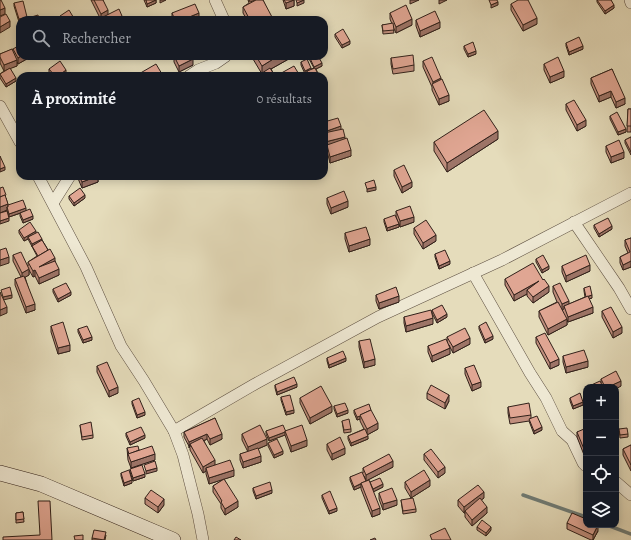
<!DOCTYPE html>
<html lang="fr">
<meta charset="utf-8">
<style>
:root{--surface:#171b24;--page:#20242c;--text:#f1f3f6;--muted:#9ea1a6;--line:#363941}
body{margin:0;font-family:Alegreya,serif;background:var(--page);color:var(--text)}
.controls{position:absolute;right:12px;bottom:12px;display:grid;overflow:hidden;border-radius:8px;box-shadow:0 2px 10px #0003}
.controls button{width:36px;height:36px;display:grid;place-items:center;padding:0;border:0;border-bottom:1px solid var(--line);background:var(--surface);color:var(--text);font:20px sans-serif}
.list{margin:0;padding:0;list-style:none}
h2{display:flex;justify-content:space-between;align-items:center;height:52px;margin:0;padding:0 16px;font-size:17px}
h2 small{font-size:13px;font-weight:400;color:var(--muted)}
.icon{flex:none;width:22px;height:22px;fill:none;stroke:currentColor;stroke-width:2;stroke-linecap:round;stroke-linejoin:round}
.map{position:relative;flex:none;width:631px;height:540px;overflow:hidden}
.search{position:absolute;background:var(--surface);box-shadow:0 2px 10px #0003;left:16px;top:16px;width:312px;height:44px;display:flex;align-items:center;gap:10px;box-sizing:border-box;padding:0 14px;border-radius:12px;color:var(--muted);font-size:15px}
.panel{position:absolute;background:var(--surface);box-shadow:0 2px 10px #0003;left:16px;top:72px;width:312px;height:108px;border-radius:12px}
.map>svg:first-child{display:block}
.lines{fill:none;stroke-linecap:round;stroke-linejoin:round}
.stream{stroke:#6f7d78;stroke-width:3.5}
.street-casing{stroke:#5e5042;stroke-width:12}
.secondary-casing{stroke:#31211a;stroke-width:16}
.street{stroke:#eee8d3;stroke-width:11}
.secondary{stroke:#eee8d3;stroke-width:15}
.wall{fill:#c18f7e;stroke:#31211a}
.shaded-wall{fill:#9d7467;stroke:#31211a}
.building{fill:#e0a693;stroke:#31211a}
</style>
<div class="map">
<svg width="631" height="540" viewBox="0 0 631 540">
<rect width="100%" height="100%" fill="#e5dcbb"/>
<filter id="stains"><feTurbulence type="fractalNoise" baseFrequency=".005" numOctaves="4"/><feColorMatrix values="0 0 0 0 .2 0 0 0 0 .09 0 0 0 0 .02 0 0 0 .5 -.17"/></filter>
<radialGradient id="worn" r=".72"><stop offset=".6" stop-color="#630" stop-opacity="0"/><stop offset="1" stop-color="#630" stop-opacity=".3"/></radialGradient>
<g class="lines">
<!-- stream -->
<g class="stream">
<polyline points="523,495 586,517"/>
<polyline points="607,525 631,534"/>
</g>
<defs>
<g id="street">
<polyline points="215,0 224,20"/>
<polyline points="630,0 631,3"/>
<polyline points="189,76 198,70 216,63 226,56"/>
<polyline points="0,106 20,142"/>
<polyline points="38,176 86,267 121,346 144,381 174,431 183,455 198,514 203,540"/>
<polyline points="53,203 70,176"/>
<polyline points="574,222 619,288 631,309"/>
<polyline points="473,273 530,373 546,398 562,431 572,440 583,463 586,466"/>
<polyline points="174,431 255,384 378,317 502,260 631,193"/>
<polyline points="616,482 631,495"/>
</g>
<polyline id="secondary" points="0,473 41,484 173,540"/>
</defs>
<!-- street casing -->
<use href="#street" class="street-casing"/>
<!-- secondary casing -->
<use href="#secondary" class="secondary-casing"/>
<!-- street -->
<use href="#street" class="street"/>
<!-- secondary -->
<use href="#secondary" class="secondary"/>
</g>
<!-- wall -->
<g class="wall">
<polygon points="91,0 103,0 108,15 122,19 120,20 103,20 103,18 101,20"/>
<polygon points="144,0 156,0 156,3 147,7"/>
<polygon points="248,0 263,0 272,20 247,20 243,13 243,7 249,3"/>
<polygon points="283,0 294,0 294,6 286,9"/>
<polygon points="597,0 611,0 614,8 605,14 597,2"/>
<polygon points="14,3 27,18 39,20 20,20 20,22 19,22 14,6"/>
<polygon points="511,4 537,24 523,31 511,10"/>
<polygon points="172,13 199,19 197,20 172,20"/>
<polygon points="390,13 412,25 396,33 393,27 394,33 383,34 382,25 392,24 390,19"/>
<polygon points="416,20 440,28 420,37 416,26"/>
<polygon points="335,34 350,44 342,48 335,37"/>
<polygon points="566,43 583,49 569,55 566,46"/>
<polygon points="464,46 476,54 468,57 464,49"/>
<polygon points="13,49 20,56 32,56 18,64 17,62 17,66 10,68 16,81 6,87 0,78 0,74 4,71 0,63 0,54"/>
<polygon points="174,56 193,65 179,72 174,62"/>
<polygon points="253,56 294,56 271,69 275,76 262,76 262,74 253,59"/>
<polygon points="308,56 318,56 322,66 316,69 319,76 307,76 307,73 305,74 301,65 301,62 311,69 314,68 308,57"/>
<polygon points="391,58 414,65 414,71 393,74 391,64"/>
<polygon points="423,61 441,80 449,101 439,105 432,90 432,87 423,67"/>
<polygon points="544,64 564,77 550,83 544,70"/>
<polygon points="49,69 66,73 62,76 52,76 49,72"/>
<polygon points="612,69 625,104 616,108 611,97 599,102 591,84 591,78"/>
<polygon points="20,97 20,109 17,104 17,98"/>
<polygon points="566,104 586,126 577,131 566,110"/>
<polygon points="628,109 631,109 631,132 627,132"/>
<polygon points="610,116 626,132 618,135 610,119"/>
<polygon points="324,122 341,129 351,156 330,163 327,151 327,148 325,148 324,146"/>
<polygon points="631,137 631,155 625,143 625,140"/>
<polygon points="498,139 447,172 434,151 434,142"/>
<polygon points="606,146 624,158 611,163 606,152"/>
<polygon points="394,170 412,187 402,193 394,176"/>
<polygon points="77,176 98,176 98,182 82,188"/>
<polygon points="69,196 85,198 74,206 69,199"/>
<polygon points="6,198 8,205 26,211 33,219 23,223 20,216 20,213 24,212 9,217 7,210 0,213"/>
<polygon points="327,198 348,207 331,214 327,204"/>
<polygon points="396,211 414,222 400,227 396,217"/>
<polygon points="384,219 399,227 387,231 384,222"/>
<polygon points="594,225 612,229 599,237 594,228"/>
<polygon points="414,228 436,241 423,249 414,234"/>
<polygon points="19,230 36,233 42,240 55,261 59,275 39,284 35,276 33,277 29,270 29,275 25,277 35,310 26,313 15,285 15,279 21,277 13,261 13,255 28,266 28,262 37,256 28,239 24,241 19,233"/>
<polygon points="345,233 370,245 349,252 345,239"/>
<polygon points="631,238 631,267 623,270 620,263 620,257 628,253 625,246 625,240"/>
<polygon points="435,254 450,264 439,269 435,257"/>
<polygon points="536,259 549,269 542,273 536,262"/>
<polygon points="562,266 590,271 566,282 562,272"/>
<polygon points="505,279 549,292 533,303 527,296 527,294 514,301 505,285"/>
<polygon points="553,286 569,304 585,297 584,291 584,288 592,298 589,299 593,313 568,322 567,320 567,325 548,335 539,317 539,311 557,302 553,292"/>
<polygon points="53,289 71,295 58,302 53,292"/>
<polygon points="376,295 399,302 379,309 376,301"/>
<polygon points="432,310 447,317 437,323 432,313"/>
<polygon points="602,311 622,333 613,338 602,317"/>
<polygon points="404,317 433,324 406,332 404,323"/>
<polygon points="51,326 70,351 58,354 51,332"/>
<polygon points="479,326 493,339 485,343 479,329"/>
<polygon points="78,329 92,340 83,343 78,332"/>
<polygon points="447,337 470,344 453,353 449,345 450,354 432,362 428,352 428,346 447,342"/>
<polygon points="536,337 559,365 550,369 536,343"/>
<polygon points="359,341 375,365 364,368 359,347"/>
<polygon points="563,356 588,367 566,373 563,362"/>
<polygon points="327,358 346,361 329,368 327,361"/>
<polygon points="97,366 118,393 109,397 97,372"/>
<polygon points="465,368 481,387 472,391 465,374"/>
<polygon points="601,379 621,386 587,387 601,383"/>
<polygon points="275,385 297,387 277,395 275,388"/>
<polygon points="427,393 449,401 445,409 427,399"/>
<polygon points="281,397 294,413 286,415 281,400"/>
<polygon points="300,398 332,412 310,424 300,403"/>
<polygon points="570,398 583,405 573,409 570,401"/>
<polygon points="132,401 145,415 137,418 132,404"/>
<polygon points="334,406 348,413 337,417 334,409"/>
<polygon points="508,407 531,415 531,418 542,430 534,434 529,421 510,424 508,413"/>
<polygon points="354,410 378,429 367,435 368,439 351,446 348,439 348,436 364,429 360,421 360,419 357,420 354,413"/>
<polygon points="215,418 222,439 210,445 207,439 204,441 215,465 234,476 224,479 238,507 225,515 221,508 221,504 213,492 213,486 224,479 209,484 206,474 206,471 203,473 190,450 190,448 184,437 184,432"/>
<polygon points="342,421 351,429 351,432 344,433"/>
<polygon points="80,425 93,435 93,438 82,440"/>
<polygon points="619,429 628,434 628,437 620,438"/>
<polygon points="266,431 285,431 307,446 291,452 285,435 269,441 266,434"/>
<polygon points="577,432 586,433 586,460 577,437"/>
<polygon points="126,433 145,438 130,445 126,436"/>
<polygon points="242,434 267,445 258,449 261,462 243,468 240,460 240,454 248,452 242,440"/>
<polygon points="268,443 283,454 274,458 268,446"/>
<polygon points="327,444 345,454 332,460 327,450"/>
<polygon points="631,445 631,471 623,455 623,449"/>
<polygon points="127,448 139,450 155,460 131,468 128,460"/>
<polygon points="424,454 445,473 438,478 424,460"/>
<polygon points="393,467 366,481 364,476 366,481 370,484 370,482 383,487 373,492 380,514 372,517 361,489 361,487 354,490 350,480 350,477 363,473 363,468"/>
<polygon points="130,469 145,477 133,481 130,472"/>
<polygon points="121,473 132,483 124,486 121,476"/>
<polygon points="405,482 430,486 411,498 405,488"/>
<polygon points="253,488 272,493 256,499 253,491"/>
<polygon points="379,493 397,505 383,510 379,499"/>
<polygon points="322,495 337,511 329,514 322,498"/>
<polygon points="145,498 164,505 158,513 145,504"/>
<polygon points="484,498 481,500 487,513 472,526 465,517 465,513 464,513 458,506 458,500"/>
<polygon points="401,500 416,509 416,512 403,514"/>
<polygon points="23,512 24,522 16,523 16,513"/>
<polygon points="567,523 598,531 593,540 591,540 567,529"/>
<polygon points="477,527 491,530 486,536 477,530"/>
<polygon points="106,535 105,540 92,540 92,538"/>
</g>
<!-- shaded-wall -->
<g class="shaded-wall">
<polygon points="156,0 156,3 147,7 147,4"/>
<polygon points="160,0 166,0 160,3"/>
<polygon points="294,0 294,6 286,9 286,3"/>
<polygon points="304,0 304,3 297,6 297,3"/>
<polygon points="410,0 419,0 410,4"/>
<polygon points="439,0 447,0 439,4"/>
<polygon points="498,2 498,5 491,8 491,5"/>
<polygon points="614,5 614,8 605,14 605,11"/>
<polygon points="5,8 5,14 0,16 0,10"/>
<polygon points="108,10 108,16 101,20 101,14"/>
<polygon points="199,13 199,19 197,20 182,20"/>
<polygon points="122,16 122,19 120,20 114,20"/>
<polygon points="27,17 27,20 25,19 25,20 20,20 20,22 19,22 19,19"/>
<polygon points="272,17 272,20 265,20"/>
<polygon points="537,18 537,24 523,31 523,25"/>
<polygon points="412,19 412,25 396,33 396,27"/>
<polygon points="10,21 10,27 0,33 0,27"/>
<polygon points="440,22 440,28 420,37 420,31"/>
<polygon points="350,41 350,44 342,48 342,45"/>
<polygon points="583,46 583,49 569,55 569,52"/>
<polygon points="476,51 476,54 468,57 468,54"/>
<polygon points="21,56 32,56 18,64 18,58"/>
<polygon points="278,56 294,56 262,74 262,66"/>
<polygon points="193,59 193,65 179,72 179,66"/>
<polygon points="17,60 17,66 4,71 4,65"/>
<polygon points="322,63 322,66 314,70 314,67"/>
<polygon points="311,68 311,71 307,71 307,73 305,74 305,71"/>
<polygon points="66,70 66,73 62,76 58,76"/>
<polygon points="564,71 564,77 550,83 550,77"/>
<polygon points="16,78 16,81 6,87 6,84"/>
<polygon points="441,78 441,84 433,85 433,82"/>
<polygon points="611,91 611,97 599,102 599,96"/>
<polygon points="449,95 449,101 439,105 439,99"/>
<polygon points="625,98 625,104 616,108 616,102"/>
<polygon points="586,120 586,126 577,131 577,125"/>
<polygon points="341,126 341,132 324,138 324,132"/>
<polygon points="626,129 626,132 618,135 618,132"/>
<polygon points="498,131 498,139 447,172 447,163"/>
<polygon points="345,137 345,143 327,145 327,148 325,148 325,142"/>
<polygon points="351,150 351,156 330,163 330,157"/>
<polygon points="624,152 624,158 611,163 611,157"/>
<polygon points="5,167 5,170 0,172 0,169"/>
<polygon points="98,176 98,182 82,188 82,182"/>
<polygon points="412,182 412,187 402,193 402,187"/>
<polygon points="376,187 376,190 367,192 367,189"/>
<polygon points="85,195 85,198 74,206 74,203"/>
<polygon points="348,201 348,207 331,214 331,208"/>
<polygon points="8,204 8,210 7,207 7,210 0,213 0,207"/>
<polygon points="26,208 26,211 9,217 9,214"/>
<polygon points="33,216 33,219 23,223 23,220"/>
<polygon points="414,217 414,222 400,227 400,221"/>
<polygon points="9,218 9,221 0,224 0,221"/>
<polygon points="399,224 399,227 387,231 387,228"/>
<polygon points="612,226 612,229 599,237 599,234"/>
<polygon points="36,231 36,234 28,237 28,239 24,241 24,238"/>
<polygon points="436,235 436,241 423,249 423,243"/>
<polygon points="42,239 42,242 32,247 32,244"/>
<polygon points="370,239 370,245 349,252 349,246"/>
<polygon points="9,257 9,263 0,266 0,260"/>
<polygon points="55,258 55,264 39,267"/>
<polygon points="450,261 450,264 439,269 439,266"/>
<polygon points="631,261 631,267 623,270 623,265"/>
<polygon points="590,265 590,271 566,282 566,276"/>
<polygon points="549,266 549,269 542,273 542,270"/>
<polygon points="29,269 29,275 22,279 22,273"/>
<polygon points="59,269 59,275 39,284 39,278"/>
<polygon points="35,270 35,276 33,277 33,271"/>
<polygon points="539,281 527,290 527,294 514,301 514,295"/>
<polygon points="549,286 549,292 533,303 533,297"/>
<polygon points="71,292 71,295 58,302 58,299"/>
<polygon points="12,295 12,298 3,300 3,297"/>
<polygon points="592,295 592,298 586,300 586,297"/>
<polygon points="399,296 399,302 379,309 379,303"/>
<polygon points="569,301 569,306 564,306 564,309 562,310 562,304"/>
<polygon points="35,304 35,310 26,313 26,307"/>
<polygon points="7,307 7,313 0,316 0,310"/>
<polygon points="593,307 593,313 568,322 568,317"/>
<polygon points="447,314 447,317 437,323 437,320"/>
<polygon points="433,318 433,324 406,332 406,326"/>
<polygon points="567,319 567,325 548,335 548,329"/>
<polygon points="622,327 622,333 613,338 613,332"/>
<polygon points="493,336 493,339 485,343 485,340"/>
<polygon points="92,337 92,340 83,343 83,340"/>
<polygon points="470,338 470,344 453,353 453,347"/>
<polygon points="70,345 70,351 58,354 58,348"/>
<polygon points="450,348 450,354 432,362 432,356"/>
<polygon points="346,358 346,361 329,368 329,365"/>
<polygon points="375,359 375,365 364,368 364,362"/>
<polygon points="559,359 559,365 550,369 550,363"/>
<polygon points="588,361 588,367 566,373 566,367"/>
<polygon points="621,381 621,386 616,389 616,387 608,387"/>
<polygon points="481,382 481,387 472,391 472,385"/>
<polygon points="297,384 297,387 277,395 277,392"/>
<polygon points="118,387 118,393 109,397 109,391"/>
<polygon points="449,395 449,401 445,409 445,403"/>
<polygon points="583,402 583,405 573,409 573,406"/>
<polygon points="332,406 332,412 310,424 310,418"/>
<polygon points="294,410 294,413 286,415 286,412"/>
<polygon points="348,410 348,413 337,417 337,414"/>
<polygon points="145,412 145,415 137,418 137,415"/>
<polygon points="360,416 360,419 357,420 357,417"/>
<polygon points="378,423 378,429 367,435 367,429"/>
<polygon points="542,427 542,430 534,434 534,431"/>
<polygon points="285,432 285,435 269,441 269,438"/>
<polygon points="207,434 207,439 191,447 190,444 189,448 189,442"/>
<polygon points="222,434 222,439 210,445 210,439"/>
<polygon points="145,435 145,438 130,445 130,442"/>
<polygon points="368,436 368,439 351,446 351,443"/>
<polygon points="267,439 267,445 248,453 248,447"/>
<polygon points="307,440 307,446 291,452 291,446"/>
<polygon points="345,448 345,454 332,460 332,454"/>
<polygon points="283,451 283,454 274,458 274,455"/>
<polygon points="155,454 155,460 131,468 131,462"/>
<polygon points="261,456 261,462 243,468 243,462"/>
<polygon points="215,460 215,466 206,468 206,471 203,473 203,467"/>
<polygon points="393,461 393,467 366,481 366,475"/>
<polygon points="445,467 445,473 438,478 438,472"/>
<polygon points="157,468 157,471 146,474 146,471"/>
<polygon points="234,470 234,476 209,484 209,478"/>
<polygon points="145,474 145,477 133,481 133,478"/>
<polygon points="132,480 132,483 124,486 124,483"/>
<polygon points="430,480 430,486 411,498 411,492"/>
<polygon points="361,484 361,487 354,490 354,487"/>
<polygon points="383,484 383,487 373,492 373,489"/>
<polygon points="272,490 272,493 256,499 256,496"/>
<polygon points="484,492 484,498 465,512 465,511 465,513 464,513 464,507"/>
<polygon points="164,499 164,505 158,513 158,507"/>
<polygon points="397,500 397,505 383,510 383,504"/>
<polygon points="238,501 238,507 225,515 225,509"/>
<polygon points="487,507 487,513 472,526 472,520"/>
<polygon points="337,508 337,511 329,514 329,511"/>
<polygon points="380,508 380,514 372,517 372,511"/>
<polygon points="598,525 598,531 593,540 593,535"/>
<polygon points="491,527 491,530 486,536 486,533"/>
</g>
<!-- building -->
<g class="building">
<polygon points="0,0 1,0 5,8 0,10"/>
<polygon points="94,0 103,0 108,10 101,14"/>
<polygon points="146,0 156,0 147,4"/>
<polygon points="249,0 256,0 250,2"/>
<polygon points="256,0 263,0 272,17 265,20 250,20 243,7"/>
<polygon points="284,0 294,0 286,3"/>
<polygon points="296,0 304,0 297,3"/>
<polygon points="489,0 497,0 498,2 491,5"/>
<polygon points="518,0 528,0 537,18 523,25 511,4"/>
<polygon points="597,0 611,0 614,5 605,11"/>
<polygon points="23,1 27,17 19,19 14,3"/>
<polygon points="195,4 199,13 182,20 175,20 172,13"/>
<polygon points="406,5 412,19 396,27 390,13"/>
<polygon points="119,9 122,16 114,20 104,20 103,17"/>
<polygon points="69,10 75,20 63,20 60,16"/>
<polygon points="435,11 440,22 420,31 416,20"/>
<polygon points="6,14 10,21 0,27 0,17"/>
<polygon points="38,15 39,20 25,20 25,19"/>
<polygon points="393,23 394,30 383,31 382,25"/>
<polygon points="343,29 350,41 342,45 335,34"/>
<polygon points="579,37 583,46 569,52 566,43"/>
<polygon points="473,42 476,51 468,54 464,46"/>
<polygon points="20,45 20,56 21,56 18,58 13,49"/>
<polygon points="12,49 17,60 4,65 0,57 0,54"/>
<polygon points="413,55 414,65 393,69 391,58"/>
<polygon points="174,56 191,56 193,59 179,66"/>
<polygon points="256,56 278,56 262,66"/>
<polygon points="309,56 318,56 322,63 314,67"/>
<polygon points="432,57 441,78 433,82 423,61"/>
<polygon points="558,57 564,71 550,77 544,64"/>
<polygon points="307,59 311,68 305,71 301,62"/>
<polygon points="60,61 66,70 58,76 55,76 49,69"/>
<polygon points="156,64 162,74 158,76 138,76 137,75"/>
<polygon points="294,66 300,76 276,76"/>
<polygon points="10,68 16,78 6,84 0,74"/>
<polygon points="270,68 275,76 263,76 262,73"/>
<polygon points="315,68 319,76 309,76 307,71"/>
<polygon points="612,69 625,98 616,102 611,91 599,96 591,78"/>
<polygon points="442,79 449,95 439,99 432,84"/>
<polygon points="20,97 20,103 17,98"/>
<polygon points="574,100 586,120 577,125 566,104"/>
<polygon points="628,109 631,109 631,126 627,126"/>
<polygon points="484,110 498,131 447,163 434,142"/>
<polygon points="617,112 626,129 618,132 610,116"/>
<polygon points="338,118 341,126 324,132 324,122"/>
<polygon points="343,129 345,137 325,142 324,133"/>
<polygon points="631,137 631,152 625,140"/>
<polygon points="347,138 351,150 330,157 327,145"/>
<polygon points="619,140 624,152 611,157 606,146"/>
<polygon points="0,156 5,167 0,169"/>
<polygon points="404,165 412,182 402,187 394,170"/>
<polygon points="79,176 98,176 82,182"/>
<polygon points="374,180 376,187 367,189 365,183"/>
<polygon points="3,187 6,195 5,196 5,195 0,197 0,188"/>
<polygon points="80,188 85,195 74,203 69,196"/>
<polygon points="344,191 348,201 331,208 327,198"/>
<polygon points="5,195 8,204 0,207 0,197"/>
<polygon points="23,200 26,208 9,214 7,207 8,207 8,205"/>
<polygon points="410,206 414,217 400,221 396,211"/>
<polygon points="30,209 33,216 23,220 20,213"/>
<polygon points="7,211 9,218 0,221 0,213"/>
<polygon points="395,215 399,224 387,228 384,219"/>
<polygon points="608,218 612,226 599,234 594,225"/>
<polygon points="426,220 436,235 423,243 414,228"/>
<polygon points="30,222 36,231 24,238 19,230"/>
<polygon points="366,227 370,239 349,246 345,233"/>
<polygon points="38,232 42,239 32,244 28,237"/>
<polygon points="631,238 631,261 623,265 620,257 630,252 625,240"/>
<polygon points="42,240 48,250 38,256 32,246"/>
<polygon points="6,248 9,257 0,260 0,250"/>
<polygon points="50,249 55,258 39,267 55,261 59,269 39,278 35,270 33,271 28,262"/>
<polygon points="445,250 450,261 439,266 435,254"/>
<polygon points="21,252 29,269 22,273 13,255"/>
<polygon points="543,255 549,266 542,270 536,259"/>
<polygon points="586,255 590,265 566,276 562,266"/>
<polygon points="533,263 543,280 544,279 549,286 533,297 527,290 539,281 514,295 505,279"/>
<polygon points="24,276 35,304 26,307 15,279"/>
<polygon points="66,283 71,292 58,299 53,289"/>
<polygon points="560,283 569,301 562,304 553,286"/>
<polygon points="590,286 592,295 586,297 584,288"/>
<polygon points="10,287 12,295 3,297 1,290"/>
<polygon points="396,287 399,296 379,303 376,295"/>
<polygon points="0,292 7,307 0,310"/>
<polygon points="588,296 593,307 568,317 564,306"/>
<polygon points="558,302 567,319 548,329 539,311"/>
<polygon points="442,305 447,314 437,320 432,310"/>
<polygon points="611,307 622,327 613,332 602,311"/>
<polygon points="431,310 433,318 406,326 404,317"/>
<polygon points="63,322 70,345 58,348 51,326"/>
<polygon points="486,322 493,336 485,340 479,326"/>
<polygon points="87,326 92,337 83,340 78,329"/>
<polygon points="465,328 470,338 453,347 447,337"/>
<polygon points="545,333 559,359 550,363 536,337"/>
<polygon points="370,339 375,359 364,362 359,341"/>
<polygon points="446,339 450,348 432,356 428,346"/>
<polygon points="584,350 588,361 566,367 563,356"/>
<polygon points="343,351 346,358 329,365 327,358"/>
<polygon points="107,362 118,387 109,391 97,366"/>
<polygon points="474,365 481,382 472,385 465,368"/>
<polygon points="616,371 621,381 608,387 605,387 601,379"/>
<polygon points="294,377 297,384 277,392 275,385"/>
<polygon points="600,381 603,387 587,387"/>
<polygon points="431,385 449,395 445,403 427,393"/>
<polygon points="321,386 332,406 310,418 300,398"/>
<polygon points="580,393 583,402 573,406 570,398"/>
<polygon points="290,395 294,410 286,412 281,397"/>
<polygon points="139,398 145,412 137,415 132,401"/>
<polygon points="345,403 348,410 337,414 334,406"/>
<polygon points="529,403 531,415 510,418 508,407"/>
<polygon points="369,404 371,410 360,415 361,416 357,417 354,410"/>
<polygon points="371,410 378,423 367,429 360,415"/>
<polygon points="537,416 542,427 534,431 529,419"/>
<polygon points="215,418 222,434 210,439 207,434 189,442 184,432"/>
<polygon points="349,419 351,429 344,430 342,421"/>
<polygon points="91,422 93,435 82,437 80,425"/>
<polygon points="260,425 267,439 248,447 242,434"/>
<polygon points="283,425 286,432 285,431 285,432 269,438 266,431"/>
<polygon points="302,425 307,440 291,446 285,431"/>
<polygon points="141,427 145,435 130,442 126,433"/>
<polygon points="627,428 628,434 620,435 619,429"/>
<polygon points="365,429 368,436 351,443 348,436"/>
<polygon points="584,429 586,433 586,454 577,432"/>
<polygon points="340,437 345,448 332,454 327,444"/>
<polygon points="202,438 215,460 203,467 190,444"/>
<polygon points="277,439 283,451 274,455 268,443"/>
<polygon points="631,445 631,465 623,449"/>
<polygon points="138,446 139,450 129,454 127,448"/>
<polygon points="152,446 155,454 131,462 128,454"/>
<polygon points="258,448 261,456 243,462 240,454"/>
<polygon points="431,449 445,467 438,472 424,454"/>
<polygon points="389,454 393,461 366,475 363,468"/>
<polygon points="230,460 234,470 209,478 206,468"/>
<polygon points="155,461 157,468 146,471 144,465"/>
<polygon points="142,465 145,474 133,478 130,469"/>
<polygon points="129,470 132,480 124,483 121,473"/>
<polygon points="424,470 430,480 411,492 405,482"/>
<polygon points="362,472 366,481 354,487 350,477"/>
<polygon points="380,478 383,484 373,489 370,482"/>
<polygon points="224,479 238,501 225,509 221,502 222,501 213,486"/>
<polygon points="369,480 380,508 372,511 361,483"/>
<polygon points="270,482 272,490 256,496 253,488"/>
<polygon points="478,485 484,492 464,507 458,500"/>
<polygon points="392,488 397,500 383,504 379,493"/>
<polygon points="151,490 164,499 158,507 145,498"/>
<polygon points="330,491 337,508 329,511 322,495"/>
<polygon points="413,498 416,509 403,511 401,500"/>
<polygon points="480,498 487,507 472,520 465,511"/>
<polygon points="38,501 50,501 52,540 3,540 3,537 40,535"/>
<polygon points="23,512 24,519 16,520 16,513"/>
<polygon points="572,513 586,519 586,525 598,525 593,535 567,523"/>
<polygon points="482,520 491,527 486,533 477,527"/>
<polygon points="445,528 451,540 432,540 430,535"/>
<polygon points="94,530 106,532 104,540 92,538"/>
<polygon points="83,535 83,540 75,540 74,536"/>
<polygon points="236,537 241,540 234,540"/>
<polygon points="375,538 376,540 370,540"/>
</g>
<rect width="100%" height="100%" filter="url(#stains)"/>
<rect width="100%" height="100%" fill="url(#worn)"/>
</svg>
<div class="controls">
<button>+</button>
<button>−</button>
<button><svg class="icon" aria-label="locate" viewBox="0 0 24 24"><circle cx="12" cy="12" r="6"/><path d="M12 2v4M12 18v4M2 12h4M18 12h4"/></svg></button>
<button><svg class="icon" aria-label="layers" viewBox="0 0 24 24"><path d="M12 4l9 5-9 5-9-5zM3 14l9 5 9-5"/></svg></button>
</div>
<div class="search"><svg class="icon" aria-label="search" viewBox="0 0 24 24"><circle cx="10" cy="10" r="6"/><path d="M15 15l6 6"/></svg>Rechercher</div>
<section class="panel">
<h2>À proximité<small>0 résultats</small></h2>
<ul class="list">
</ul>
</section>
</div>
